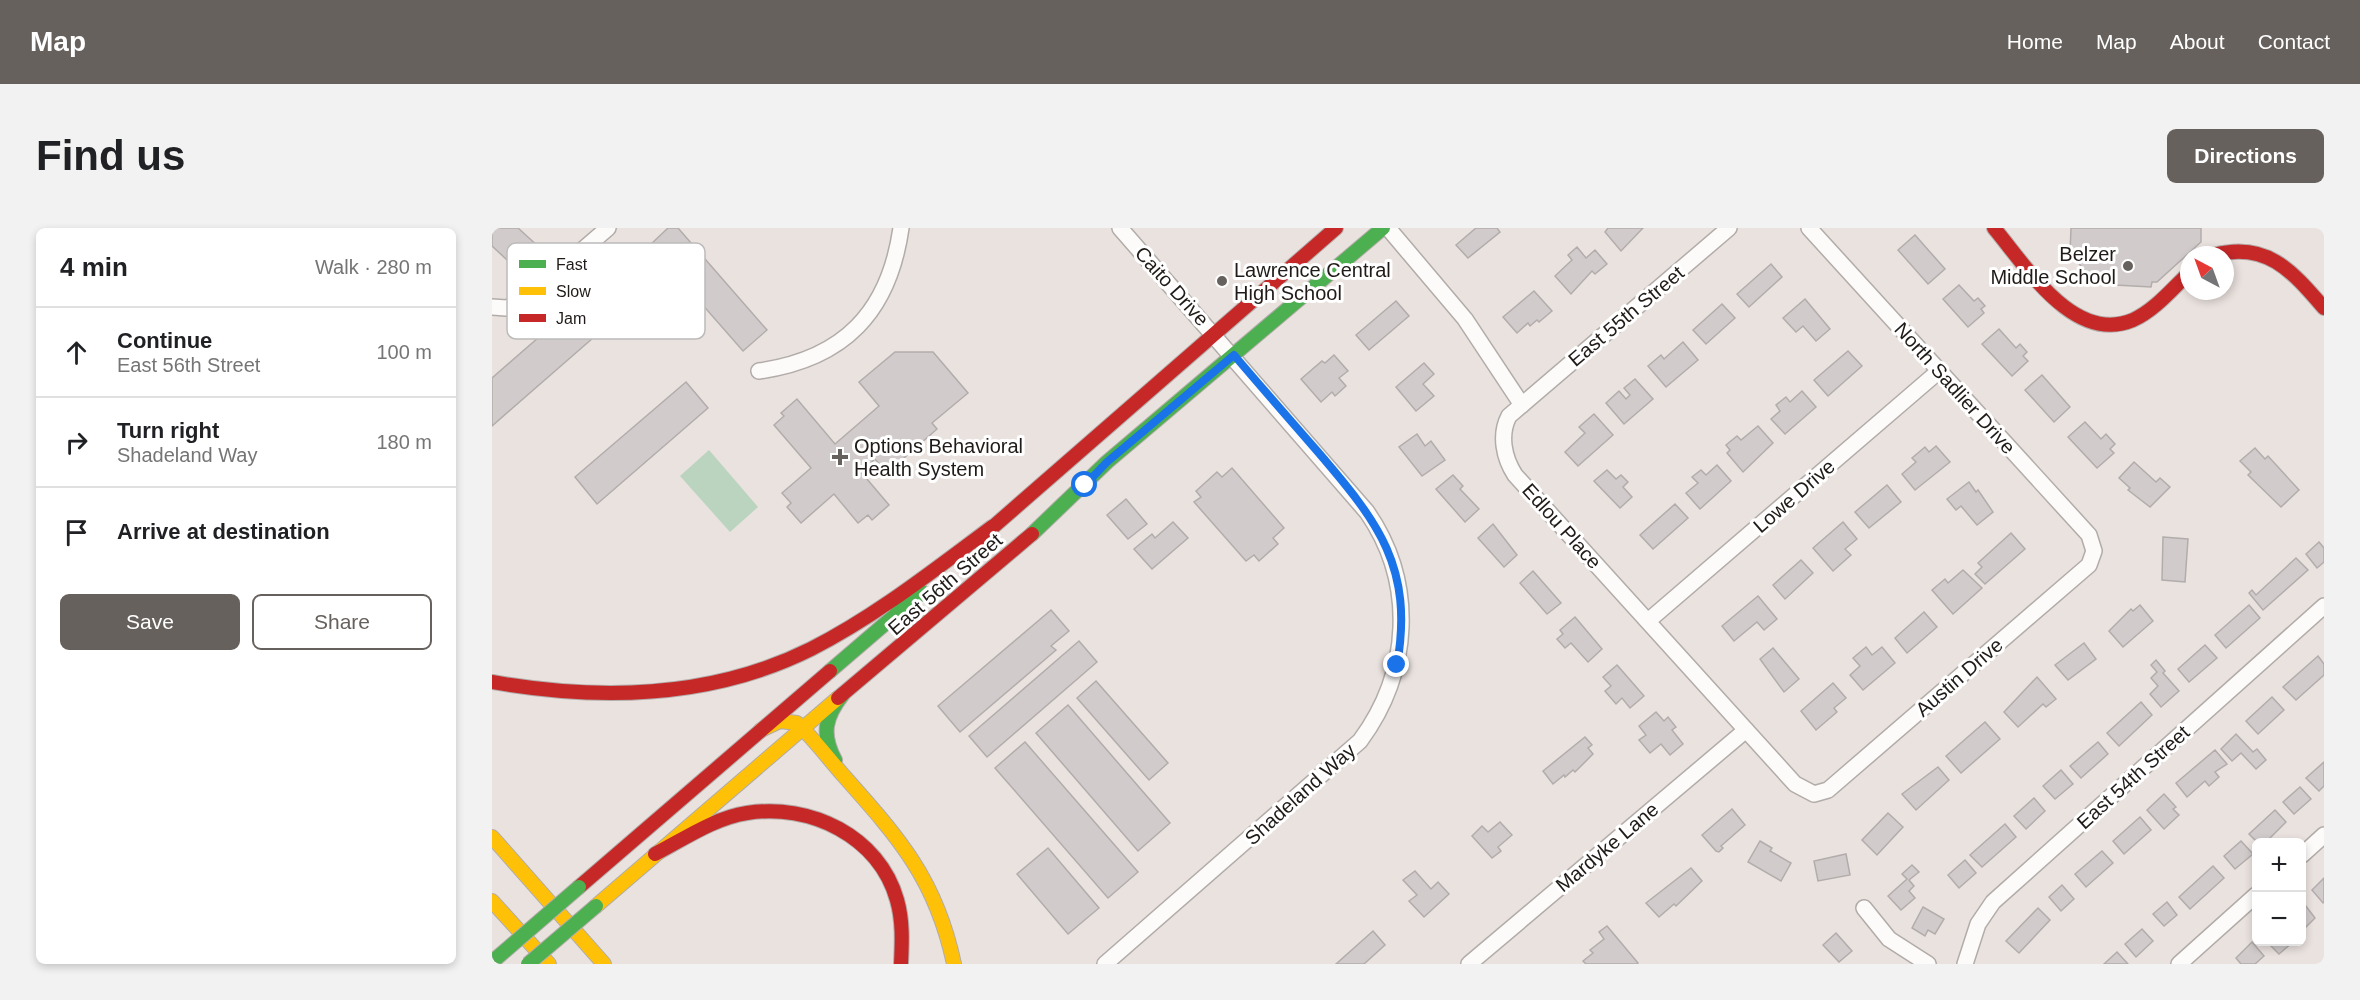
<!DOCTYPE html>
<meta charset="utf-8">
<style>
:root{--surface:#fff;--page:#f2f2f2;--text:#202124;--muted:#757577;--line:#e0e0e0;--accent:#67615d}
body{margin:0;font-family:Helvetica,sans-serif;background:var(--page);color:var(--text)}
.controls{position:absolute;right:18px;bottom:18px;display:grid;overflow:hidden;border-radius:9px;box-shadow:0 3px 9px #0003}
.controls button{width:54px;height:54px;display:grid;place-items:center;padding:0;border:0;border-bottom:2px solid var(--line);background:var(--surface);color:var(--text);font:30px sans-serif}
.compass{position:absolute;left:1688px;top:18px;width:54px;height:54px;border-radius:50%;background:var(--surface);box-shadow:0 3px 9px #0003;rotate:319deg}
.stop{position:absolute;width:18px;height:18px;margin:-14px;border:4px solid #1a73e8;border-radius:50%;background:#fff}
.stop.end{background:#1a73e8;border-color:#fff;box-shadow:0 2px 6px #0008}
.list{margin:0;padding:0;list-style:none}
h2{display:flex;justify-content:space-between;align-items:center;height:78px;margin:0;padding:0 24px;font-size:26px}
h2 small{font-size:20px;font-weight:400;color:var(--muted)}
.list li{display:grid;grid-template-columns:39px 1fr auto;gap:18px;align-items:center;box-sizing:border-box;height:90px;padding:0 24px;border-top:2px solid var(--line)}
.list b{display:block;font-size:22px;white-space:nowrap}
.list p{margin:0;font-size:20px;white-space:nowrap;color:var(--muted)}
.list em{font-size:20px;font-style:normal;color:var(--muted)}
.actions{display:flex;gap:12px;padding:18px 24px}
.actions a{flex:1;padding:14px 0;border:2px solid var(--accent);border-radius:9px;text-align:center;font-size:21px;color:var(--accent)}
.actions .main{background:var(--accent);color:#fff}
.icon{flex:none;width:33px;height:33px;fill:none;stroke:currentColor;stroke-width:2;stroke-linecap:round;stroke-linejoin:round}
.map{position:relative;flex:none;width:1832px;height:736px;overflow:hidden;border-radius:9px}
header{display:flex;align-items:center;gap:36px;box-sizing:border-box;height:84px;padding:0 30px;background:var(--accent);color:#fff}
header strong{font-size:28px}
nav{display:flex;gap:33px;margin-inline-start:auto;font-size:21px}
.intro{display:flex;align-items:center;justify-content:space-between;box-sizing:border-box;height:144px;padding:0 36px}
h1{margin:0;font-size:42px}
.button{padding:15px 27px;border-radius:9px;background:var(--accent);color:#fff;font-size:21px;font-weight:700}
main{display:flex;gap:36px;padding:0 36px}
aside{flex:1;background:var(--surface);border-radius:9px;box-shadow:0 3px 9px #0003}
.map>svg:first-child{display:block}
.green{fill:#bad4c0}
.building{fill:#d1cbcb;stroke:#b2adac;stroke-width:1.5}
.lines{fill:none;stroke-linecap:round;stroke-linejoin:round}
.street-casing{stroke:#b2aca9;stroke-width:18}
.fast-casing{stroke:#b2aca9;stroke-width:16}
.slow-casing{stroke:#b2aca9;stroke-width:16}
.jam-casing{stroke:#b2aca9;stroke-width:16}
.street{stroke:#fcfbfa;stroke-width:15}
.fast{stroke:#4caf50;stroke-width:14}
.slow{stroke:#ffc107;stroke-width:14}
.jam{stroke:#c62828;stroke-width:14}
.fast-bridge-casing{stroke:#b2aca9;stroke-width:16;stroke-linecap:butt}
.fast-bridge{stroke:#4caf50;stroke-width:14}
.route{stroke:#1a73e8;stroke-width:8}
.poi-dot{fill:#67615d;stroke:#fff;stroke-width:2}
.labels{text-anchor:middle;stroke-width:6;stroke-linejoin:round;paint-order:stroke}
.poi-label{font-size:20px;fill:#201b18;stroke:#fff;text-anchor:start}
.street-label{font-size:20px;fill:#201b18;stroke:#fff}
.key{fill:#fff;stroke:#bcbbba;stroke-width:1.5}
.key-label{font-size:16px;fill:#201b18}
</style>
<header>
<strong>Map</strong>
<nav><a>Home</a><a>Map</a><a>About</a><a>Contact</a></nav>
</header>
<div class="intro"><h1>Find us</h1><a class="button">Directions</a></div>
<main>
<aside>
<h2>4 min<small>Walk · 280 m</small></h2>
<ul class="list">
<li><svg class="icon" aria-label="ahead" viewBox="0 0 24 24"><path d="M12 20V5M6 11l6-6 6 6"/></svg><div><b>Continue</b><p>East 56th Street</p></div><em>100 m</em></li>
<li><svg class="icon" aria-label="right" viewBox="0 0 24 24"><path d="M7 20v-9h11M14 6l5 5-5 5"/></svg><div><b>Turn right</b><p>Shadeland Way</p></div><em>180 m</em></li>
<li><svg class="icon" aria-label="arrive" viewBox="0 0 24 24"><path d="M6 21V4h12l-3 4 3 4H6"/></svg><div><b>Arrive at destination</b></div></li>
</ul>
<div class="actions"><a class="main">Save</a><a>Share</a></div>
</aside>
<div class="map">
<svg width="1832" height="736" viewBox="0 0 1832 736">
<rect width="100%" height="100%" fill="#eae2de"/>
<!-- green -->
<polygon class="green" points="217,222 266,279 238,304 188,248"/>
<!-- building -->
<g class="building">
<polygon points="0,0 26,0 48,20 27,43 0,18"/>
<polygon points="176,0 186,0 275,102 251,123 158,17"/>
<polygon points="984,0 1005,0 1008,4 976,30 964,17"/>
<polygon points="1116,0 1151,0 1129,23 1113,4"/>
<polygon points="1579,0 1709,0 1709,14 1665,54 1660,54 1659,59 1605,56 1604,51 1600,51 1578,25"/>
<polygon points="1423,7 1453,41 1436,56 1406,22"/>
<polygon points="1085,19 1094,30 1103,22 1115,36 1103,46 1100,43 1079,66 1063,48 1080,32 1076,27"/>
<polygon points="1279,36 1290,49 1257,79 1245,66"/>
<polygon points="1467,57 1482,73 1486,70 1493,78 1489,81 1492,85 1476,99 1451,71"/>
<polygon points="1042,63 1060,83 1047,94 1045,92 1038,98 1036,95 1025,105 1011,89"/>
<polygon points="1313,71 1338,101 1324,113 1311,98 1304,104 1291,90"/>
<polygon points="904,73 917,88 877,122 864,107"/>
<polygon points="85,76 109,103 0,198 0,150"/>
<polygon points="1230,76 1243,90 1214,116 1201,102"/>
<polygon points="1507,101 1524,120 1528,116 1535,124 1531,128 1536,133 1520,148 1490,116"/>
<polygon points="1191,114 1206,132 1174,159 1156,138 1169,127 1172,131"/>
<polygon points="1356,123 1370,138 1336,168 1322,152"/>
<polygon points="403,124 441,124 476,165 440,195 445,201 395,245 383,231 369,244 397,277 380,292 376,287 366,295 342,266 309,295 295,279 299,275 290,265 319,240 282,197 292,188 289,185 305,171 343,216 387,178 367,154"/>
<polygon points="842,127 856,143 847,150 854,158 843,168 840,164 829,174 809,151 830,133 833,135"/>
<polygon points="932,135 942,146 931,156 942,168 924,183 904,159"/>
<polygon points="1550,147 1578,179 1562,194 1533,162"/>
<polygon points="1143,151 1161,171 1132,196 1114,175 1127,163 1134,171 1138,167 1132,160"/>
<polygon points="194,154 216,180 105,276 83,249"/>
<polygon points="1310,163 1324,179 1293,206 1279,191 1288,183 1284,177 1294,169 1298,174"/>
<polygon points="1102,186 1121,207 1086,238 1073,224 1093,205 1087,199"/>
<polygon points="1593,194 1609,211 1614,206 1623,216 1618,221 1622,225 1605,240 1576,209"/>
<polygon points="1266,198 1281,215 1251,244 1235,225 1238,222 1234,217 1245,208 1249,212"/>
<polygon points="925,206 933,218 939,213 953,232 930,248 907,219"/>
<polygon points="1444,218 1458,234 1423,262 1410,246 1424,234 1420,230 1433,219 1437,224"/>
<polygon points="1763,220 1773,231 1776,228 1807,262 1789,279 1756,247 1759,244 1748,233"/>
<polygon points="1642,234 1664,254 1668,250 1678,259 1658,279 1636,262 1638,260 1627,250"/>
<polygon points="1225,237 1239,253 1208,281 1194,265 1206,255 1200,249 1209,242 1214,247"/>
<polygon points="740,240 792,300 781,310 786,316 767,333 762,327 754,333 702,274 709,269 704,263 725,244 730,249"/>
<polygon points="1115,242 1124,251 1129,247 1136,254 1131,259 1140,269 1128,280 1102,253"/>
<polygon points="961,247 971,258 968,261 987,281 973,294 944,261"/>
<polygon points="1477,254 1484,264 1486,262 1501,284 1485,297 1469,278 1464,282 1455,271"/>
<polygon points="1395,257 1409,274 1377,300 1363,284"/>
<polygon points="634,271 655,296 636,311 615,287"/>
<polygon points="1183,276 1196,290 1161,321 1148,307"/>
<polygon points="681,294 696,310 660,341 642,321 660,306 663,310"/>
<polygon points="1351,294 1365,311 1353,321 1359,327 1341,343 1321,320"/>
<polygon points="1001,296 1025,327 1012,339 986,310"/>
<polygon points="1519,305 1533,321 1493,356 1483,346 1490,339 1486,335"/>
<polygon points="1671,309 1696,311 1693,354 1670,352"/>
<polygon points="1827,314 1832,320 1832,334 1825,340 1814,326"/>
<polygon points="1804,330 1816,342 1771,382 1757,365 1760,362 1764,367"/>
<polygon points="1309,332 1321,345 1293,371 1281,357"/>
<polygon points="1471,342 1490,360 1461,386 1440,362 1453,351 1456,355"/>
<polygon points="1041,343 1069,375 1055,386 1028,355"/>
<polygon points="1266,368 1285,391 1272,402 1265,394 1242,413 1230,398"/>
<polygon points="1648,377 1661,393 1631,419 1617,403 1639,381 1641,383"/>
<polygon points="1757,377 1768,390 1734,420 1723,407"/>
<polygon points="559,382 577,403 559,418 564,422 468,504 446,478"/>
<polygon points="1432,384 1445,399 1415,425 1403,410"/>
<polygon points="1083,389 1110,421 1096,434 1079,415 1073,420 1065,411 1071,406 1068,402"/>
<polygon points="587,413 605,434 495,529 477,508"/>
<polygon points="1592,415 1604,431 1576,452 1563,437"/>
<polygon points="1713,417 1725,430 1697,454 1686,441"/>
<polygon points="1374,419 1380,427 1390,419 1403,435 1371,462 1358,447 1368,438 1361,430"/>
<polygon points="1281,420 1307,451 1292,464 1268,431"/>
<polygon points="1826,428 1832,436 1832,447 1804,472 1791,459"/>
<polygon points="1664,432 1673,443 1671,445 1687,463 1669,479 1658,466 1666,458 1659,450 1665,444 1659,437"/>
<polygon points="1125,437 1152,468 1138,480 1130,470 1124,476 1113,463 1119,458 1111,449"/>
<polygon points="1545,449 1564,471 1554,479 1551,476 1526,499 1512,484"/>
<polygon points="604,453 676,535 657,552 585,470"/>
<polygon points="1341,455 1354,470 1342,480 1345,484 1324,502 1309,483"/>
<polygon points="1780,469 1792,482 1766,506 1754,493"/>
<polygon points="1649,474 1660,487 1627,518 1615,505"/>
<polygon points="576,477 678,595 646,623 544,505"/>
<polygon points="1164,484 1172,493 1176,489 1184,499 1180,502 1191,516 1178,527 1169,516 1158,525 1147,512 1154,507 1147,498"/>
<polygon points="1493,494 1508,511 1469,545 1454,528"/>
<polygon points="1744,506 1761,524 1765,521 1774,532 1764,541 1749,525 1740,533 1729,521"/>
<polygon points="1093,509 1100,517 1096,520 1101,526 1083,544 1081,542 1073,549 1072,547 1061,556 1051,543"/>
<polygon points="533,514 646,644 616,670 503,540"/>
<polygon points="1606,514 1616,526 1589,550 1578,538"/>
<polygon points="1723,522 1735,536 1723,544 1727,549 1717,558 1713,553 1695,569 1684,555"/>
<polygon points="1832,534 1832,558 1827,563 1814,550"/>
<polygon points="1446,539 1457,552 1424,582 1410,566"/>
<polygon points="1569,542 1581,556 1563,571 1551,558"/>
<polygon points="1808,559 1819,571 1802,586 1791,574"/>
<polygon points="1672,566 1684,579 1681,581 1687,587 1672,601 1655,582"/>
<polygon points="1542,570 1553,583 1534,601 1522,588"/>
<polygon points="1240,581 1253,597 1229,618 1231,620 1227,624 1224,623 1210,607"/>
<polygon points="1783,582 1794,594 1774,614 1765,614 1757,606"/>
<polygon points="1396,585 1411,599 1385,627 1370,612"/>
<polygon points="1648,589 1659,602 1632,626 1621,613"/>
<polygon points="1008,594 1020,607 1006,619 1009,623 1000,630 980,608 990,598 996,604"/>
<polygon points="1513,596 1524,609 1490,639 1478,627"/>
<polygon points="1268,613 1280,620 1278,623 1299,635 1289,653 1256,634"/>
<polygon points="1749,613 1761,626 1743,641 1732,628"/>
<polygon points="556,620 607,680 576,706 525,646"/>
<polygon points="1610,623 1621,635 1594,659 1583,646"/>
<polygon points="1354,626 1358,647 1326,653 1322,633"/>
<polygon points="1473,632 1484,645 1467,660 1456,647"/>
<polygon points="1420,637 1427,644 1417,652 1422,658 1417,663 1423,670 1409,682 1396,668 1415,651 1410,646"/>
<polygon points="1721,638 1732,650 1698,681 1687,669"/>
<polygon points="1199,640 1210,653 1184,678 1182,676 1167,689 1154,675"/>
<polygon points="923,643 939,661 946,654 957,666 932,689 917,673 925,667 911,652"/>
<polygon points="1832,650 1832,674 1831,675 1820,662"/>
<polygon points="1570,657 1582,671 1569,683 1557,669"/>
<polygon points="1810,673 1823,690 1812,701 1810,698"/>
<polygon points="1675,674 1685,687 1672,698 1661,686"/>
<polygon points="1431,679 1452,691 1443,706 1436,702 1433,708 1420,700"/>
<polygon points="1546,680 1558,692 1527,725 1514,713"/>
<polygon points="1115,698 1146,735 1145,736 1094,736 1091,733 1101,725 1098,722 1112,711 1107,704"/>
<polygon points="1650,701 1661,713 1644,729 1633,716"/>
<polygon points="881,703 893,717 872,736 844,736"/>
<polygon points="1344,705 1360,723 1347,734 1331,717"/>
<polygon points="1760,714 1772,728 1763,736 1749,736 1744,730"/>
<polygon points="1775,714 1801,714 1787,726"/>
<polygon points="1625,724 1636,736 1612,736"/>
</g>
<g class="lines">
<defs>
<g id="street">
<polyline points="896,0 973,91 1030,177"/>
<path d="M1237,0L1017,188C1007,207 1012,230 1023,247L1303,556L1322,566L1336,562L1597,337L1602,323L1597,307L1317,0"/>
<polyline points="0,79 14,80 29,75 116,0"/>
<path d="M267,143C352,131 397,84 409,0"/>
<polyline points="1156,393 1447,143"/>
<polyline points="1810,627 1832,607"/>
<polyline points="1372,680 1397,711 1436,736"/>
<path d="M613,736L868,513C919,444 924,355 875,284L628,0"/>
<polyline points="977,736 1254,502"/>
<polyline points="1473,736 1486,696 1501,674 1832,378"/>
<polyline points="1687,736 1764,667"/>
</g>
<g id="fast">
<polyline points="540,306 615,234 891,0"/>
<polyline points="338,443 430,364"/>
<path d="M343,532C329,506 333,489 351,466"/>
</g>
<g id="slow">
<path d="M269,502L288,493L305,495C322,511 336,530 351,547C407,610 444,651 462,736"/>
<polyline points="0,609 112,736"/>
<polyline points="0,673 57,736"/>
<polyline points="104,678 346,470"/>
</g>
<g id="jam">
<path d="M1502,0C1534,38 1582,117 1641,92C1663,82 1680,61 1697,45"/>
<path d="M1722,27C1775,13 1800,43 1832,80"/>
<polyline points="486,312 844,0"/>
<path d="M0,454C108,473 219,471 319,421C384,388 442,342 500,299"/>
<polyline points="346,470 540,306"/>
<path d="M163,626C192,611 222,590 255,585C318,575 387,608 405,672C411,693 410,714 409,736"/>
<polyline points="87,659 338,443"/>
</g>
</defs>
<!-- street casing -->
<use href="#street" class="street-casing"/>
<!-- fast casing -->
<use href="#fast" class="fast-casing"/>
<!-- slow casing -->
<use href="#slow" class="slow-casing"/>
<!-- jam casing -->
<use href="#jam" class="jam-casing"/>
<!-- street -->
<use href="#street" class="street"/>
<!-- fast -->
<use href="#fast" class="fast"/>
<!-- slow -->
<use href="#slow" class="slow"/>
<!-- jam -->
<use href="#jam" class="jam"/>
<defs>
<g id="fast-bridge">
<polyline points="0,734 87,659"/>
<polyline points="36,736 104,678"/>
</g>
</defs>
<!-- fast-bridge casing -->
<use href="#fast-bridge" class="fast-bridge-casing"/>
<!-- fast-bridge -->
<use href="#fast-bridge" class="fast-bridge"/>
</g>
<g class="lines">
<!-- route -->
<path class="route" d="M593,257L615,234L742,127C770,160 798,192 826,224C886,294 922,339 905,437"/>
</g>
<!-- markers -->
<g class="poi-dot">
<circle cx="1636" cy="38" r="6"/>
<circle cx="730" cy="53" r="6"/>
<path d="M345 220h6v6h6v6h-6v6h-6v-6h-6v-6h6z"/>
</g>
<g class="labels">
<!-- poi labels -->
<g class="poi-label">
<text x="1624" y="33" text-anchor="end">Belzer<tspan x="1624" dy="23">Middle School</tspan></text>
<text x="742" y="49">Lawrence Central<tspan x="742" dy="23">High School</tspan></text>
<text x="362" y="225">Options Behavioral<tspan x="362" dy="23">Health System</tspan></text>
</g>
<!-- street labels -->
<g class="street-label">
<text transform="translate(680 58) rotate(48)" y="7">Caito Drive</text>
<text transform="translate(1134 88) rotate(-40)" y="7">East 55th Street</text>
<text transform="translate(1463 160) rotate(48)" y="7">North Sadlier Drive</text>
<text transform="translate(1302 268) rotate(-41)" y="7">Lowe Drive</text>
<text transform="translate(1070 298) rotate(48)" y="7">Edlou Place</text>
<text transform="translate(453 356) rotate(-41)" y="7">East 56th Street</text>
<text transform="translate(1467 449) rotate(-41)" y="7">Austin Drive</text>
<text transform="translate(1641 549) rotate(-42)" y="7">East 54th Street</text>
<text transform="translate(808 566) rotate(-42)" y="7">Shadeland Way</text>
<text transform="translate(1115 619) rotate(-40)" y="7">Mardyke Lane</text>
</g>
</g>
<!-- legend -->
<rect x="15" y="15" width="198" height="96" rx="9" class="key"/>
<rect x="27" y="32" width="27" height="8" fill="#4caf50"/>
<rect x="27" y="59" width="27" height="8" fill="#ffc107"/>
<rect x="27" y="86" width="27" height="8" fill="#c62828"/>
<g class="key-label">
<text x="64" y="42">Fast</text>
<text x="64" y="69">Slow</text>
<text x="64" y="96">Jam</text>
</g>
</svg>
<div class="controls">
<button>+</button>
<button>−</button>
</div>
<svg class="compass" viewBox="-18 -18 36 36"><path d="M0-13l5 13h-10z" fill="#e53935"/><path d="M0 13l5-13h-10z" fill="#757577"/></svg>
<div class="stop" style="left:593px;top:257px"></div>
<div class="stop end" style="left:905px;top:437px"></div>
</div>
</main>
